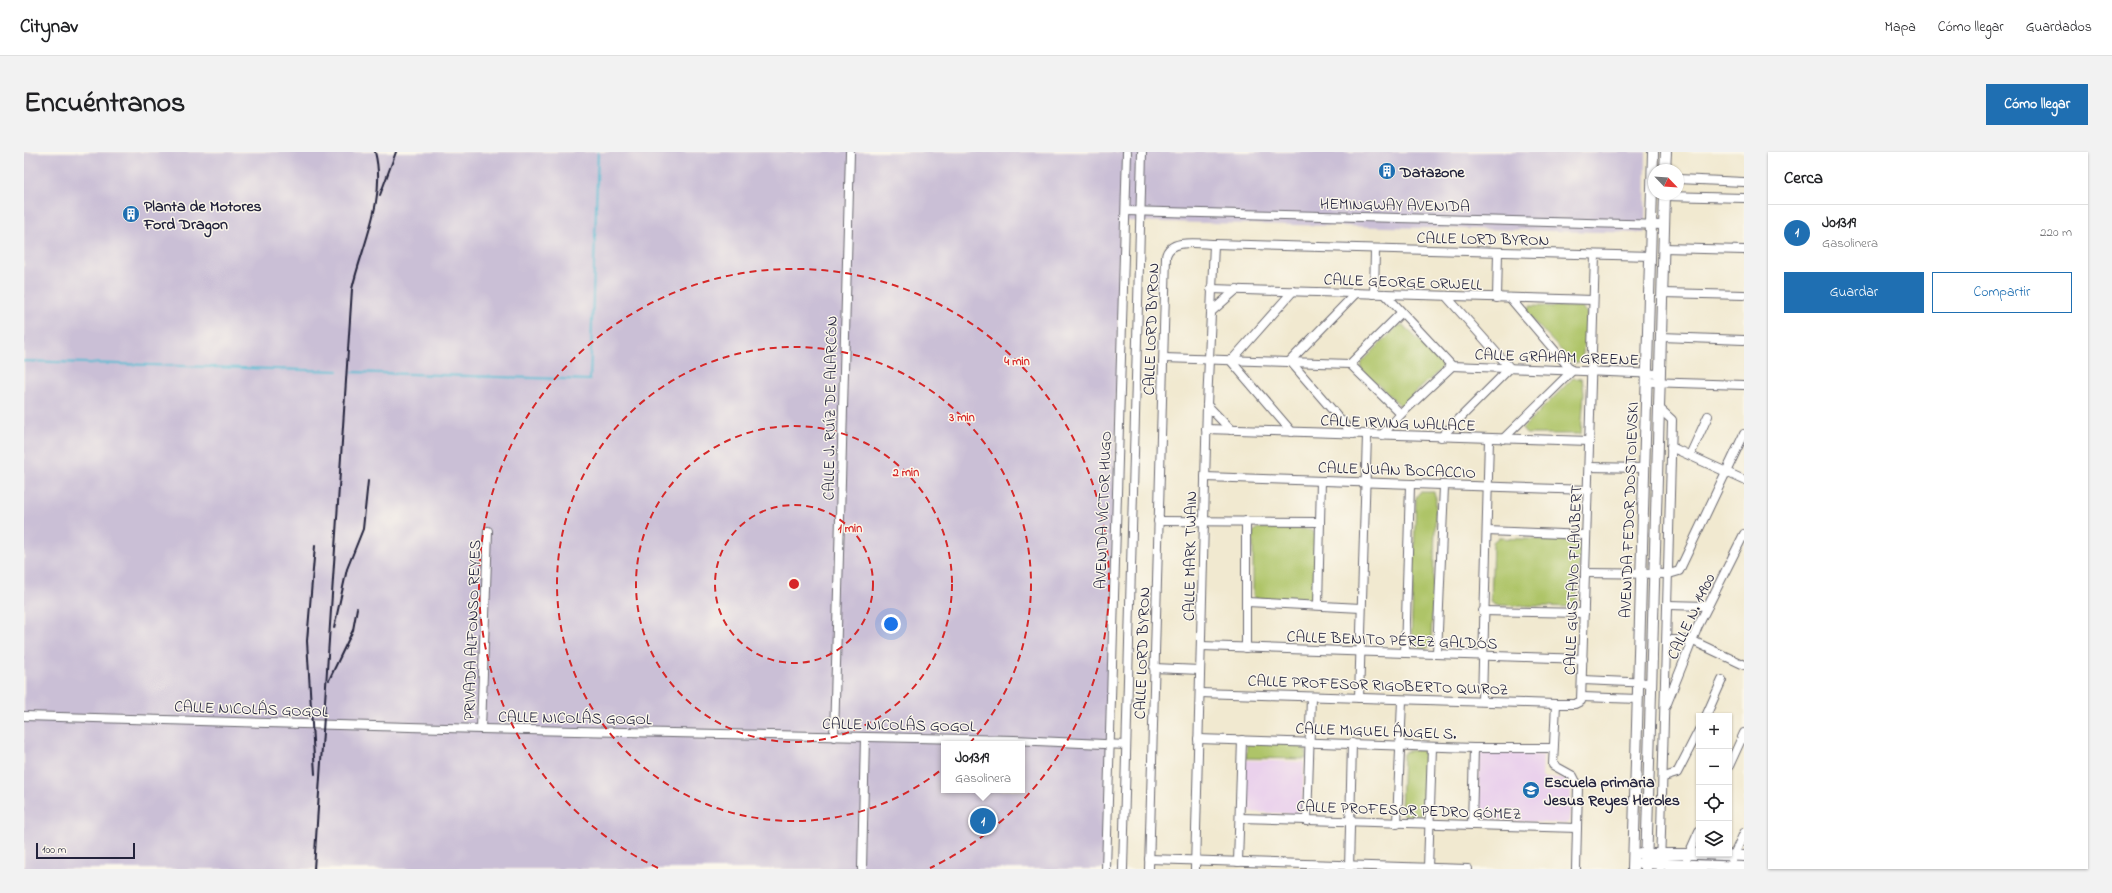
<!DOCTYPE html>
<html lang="es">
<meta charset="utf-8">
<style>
:root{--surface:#fff;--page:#f2f2f2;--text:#202124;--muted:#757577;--line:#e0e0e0;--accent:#1f6fb2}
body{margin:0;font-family:"Indie Flower",sans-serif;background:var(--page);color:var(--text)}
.controls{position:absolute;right:12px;bottom:12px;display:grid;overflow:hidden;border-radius:0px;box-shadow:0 1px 3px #0004}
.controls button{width:36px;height:36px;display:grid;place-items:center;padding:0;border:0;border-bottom:1px solid var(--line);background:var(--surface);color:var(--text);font:20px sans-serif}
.compass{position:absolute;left:1624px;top:12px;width:36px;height:36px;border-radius:50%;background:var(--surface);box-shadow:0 1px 3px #0004;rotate:115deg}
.scale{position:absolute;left:12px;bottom:10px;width:99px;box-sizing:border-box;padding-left:4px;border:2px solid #22223b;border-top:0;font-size:11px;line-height:14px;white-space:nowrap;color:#22223b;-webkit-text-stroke:3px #fbf7ec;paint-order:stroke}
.you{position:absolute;left:867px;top:472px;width:14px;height:14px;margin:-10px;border:3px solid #fff;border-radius:50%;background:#1a73e8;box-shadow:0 0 0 6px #1a73e833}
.badge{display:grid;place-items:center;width:26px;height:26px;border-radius:50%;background:var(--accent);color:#fff;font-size:13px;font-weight:700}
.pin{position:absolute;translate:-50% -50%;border:2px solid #fff;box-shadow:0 1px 4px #0006}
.popup{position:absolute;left:917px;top:589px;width:84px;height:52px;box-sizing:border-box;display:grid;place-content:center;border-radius:0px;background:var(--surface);filter:drop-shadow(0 1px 3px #0005);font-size:13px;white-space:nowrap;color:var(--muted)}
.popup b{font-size:15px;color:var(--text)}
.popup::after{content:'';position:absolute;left:50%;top:100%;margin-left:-8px;border:8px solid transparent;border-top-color:var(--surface)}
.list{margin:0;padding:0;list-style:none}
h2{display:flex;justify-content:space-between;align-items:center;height:52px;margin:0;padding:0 16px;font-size:17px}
h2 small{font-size:13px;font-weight:400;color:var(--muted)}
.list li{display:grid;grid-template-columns:26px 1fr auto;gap:12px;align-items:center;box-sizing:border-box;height:56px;padding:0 16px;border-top:1px solid var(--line)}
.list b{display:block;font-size:15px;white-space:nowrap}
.list p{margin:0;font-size:13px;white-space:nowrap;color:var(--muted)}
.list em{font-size:13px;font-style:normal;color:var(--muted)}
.actions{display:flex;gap:8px;padding:12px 16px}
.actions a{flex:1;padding:9px 0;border:1px solid var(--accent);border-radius:0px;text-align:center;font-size:14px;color:var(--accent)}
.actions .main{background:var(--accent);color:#fff}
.icon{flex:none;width:22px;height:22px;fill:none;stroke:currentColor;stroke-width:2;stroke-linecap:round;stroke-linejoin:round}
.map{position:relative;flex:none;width:1720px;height:717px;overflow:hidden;border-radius:0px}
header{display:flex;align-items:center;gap:24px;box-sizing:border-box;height:56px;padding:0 20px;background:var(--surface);border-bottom:1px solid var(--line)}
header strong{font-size:19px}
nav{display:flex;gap:22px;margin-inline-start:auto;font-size:14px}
.intro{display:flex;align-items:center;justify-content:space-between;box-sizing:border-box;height:96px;padding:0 24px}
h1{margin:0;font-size:28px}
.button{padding:10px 18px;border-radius:0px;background:var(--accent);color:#fff;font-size:14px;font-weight:700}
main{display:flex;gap:24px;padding:0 24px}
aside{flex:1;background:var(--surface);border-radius:0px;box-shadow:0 1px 3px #0004}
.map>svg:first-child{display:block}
.built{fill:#ead1ec}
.industrial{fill:#cabfd6;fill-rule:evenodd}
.green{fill:#aec468;stroke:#687352}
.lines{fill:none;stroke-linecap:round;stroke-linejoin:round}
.stream{stroke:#54bbd2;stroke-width:2}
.minor-casing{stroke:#6a686f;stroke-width:10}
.major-casing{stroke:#6a686f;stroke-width:12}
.minor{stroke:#fff;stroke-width:8}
.major{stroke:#fff;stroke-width:10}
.rail{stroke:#22223b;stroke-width:2}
.ring{fill:none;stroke:#d62828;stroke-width:2;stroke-dasharray:7 5}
.labels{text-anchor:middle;stroke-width:3;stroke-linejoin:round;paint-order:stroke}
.poi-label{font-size:16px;font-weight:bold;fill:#22223b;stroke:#fbf7ec;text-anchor:start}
.street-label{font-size:16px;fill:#22223b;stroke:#fbf7ec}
.centre{fill:#d62828;stroke:#fbf7ec;stroke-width:2}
.ring-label{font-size:12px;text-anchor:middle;font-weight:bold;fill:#d62828;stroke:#fbf7ec;stroke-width:3;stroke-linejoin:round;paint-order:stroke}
</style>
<header>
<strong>Citynav</strong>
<nav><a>Mapa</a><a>Cómo llegar</a><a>Guardados</a></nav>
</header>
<div class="intro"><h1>Encuéntranos</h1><a class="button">Cómo llegar</a></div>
<main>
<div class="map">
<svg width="1720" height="717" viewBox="0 0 1720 717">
<rect width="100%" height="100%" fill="#fbf7ec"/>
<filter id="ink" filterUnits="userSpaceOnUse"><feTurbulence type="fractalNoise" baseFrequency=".025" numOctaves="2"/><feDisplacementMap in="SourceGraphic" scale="8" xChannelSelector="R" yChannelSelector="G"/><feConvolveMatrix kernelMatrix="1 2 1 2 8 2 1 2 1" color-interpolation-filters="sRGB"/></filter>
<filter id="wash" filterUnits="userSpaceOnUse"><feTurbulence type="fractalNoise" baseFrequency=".012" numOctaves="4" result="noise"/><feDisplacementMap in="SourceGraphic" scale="16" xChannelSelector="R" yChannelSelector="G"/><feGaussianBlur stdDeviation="0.9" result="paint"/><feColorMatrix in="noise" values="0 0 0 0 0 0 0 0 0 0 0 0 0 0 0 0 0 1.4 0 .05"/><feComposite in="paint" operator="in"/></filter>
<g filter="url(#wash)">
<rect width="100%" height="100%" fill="#f1e9d0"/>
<!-- built -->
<g class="built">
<polygon points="1460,599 1519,603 1518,626 1540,627 1547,631 1546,669 1542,672 1454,667 1456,602"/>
<polygon points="1221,608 1280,610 1278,659 1275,662 1220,660"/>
</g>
<!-- industrial -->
<path class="industrial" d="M0,0H1622L1621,81L1096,69L1083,717H0ZM920,592H998V638H920Z"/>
<!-- green -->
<g class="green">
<polygon points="1506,154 1557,155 1563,161 1558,210 1549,211 1502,161"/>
<polygon points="1379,173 1418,211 1417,217 1377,254 1337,217 1338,210 1374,174"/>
<polygon points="1549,226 1558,227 1560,240 1557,282 1502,282 1498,277"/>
<polygon points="1396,340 1410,340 1412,347 1407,492 1403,497 1392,495 1387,490 1392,345"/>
<polygon points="1234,376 1288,377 1292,385 1289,446 1285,449 1231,446 1229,443 1229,380"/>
<polygon points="1474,386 1551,389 1557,394 1552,450 1549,455 1471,453 1467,450 1469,390"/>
<polygon points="1223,590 1282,592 1282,607 1222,606"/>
<polygon points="1399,598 1403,603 1402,663 1380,663 1377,659 1379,602 1383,599"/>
</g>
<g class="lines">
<!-- stream -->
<g class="stream">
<polyline points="0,209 314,219"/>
<polyline points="328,220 566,228 574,0"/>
</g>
</g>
</g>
<g filter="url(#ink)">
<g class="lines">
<defs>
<g id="minor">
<polyline points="1654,27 1720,30"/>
<polyline points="1638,42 1641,44 1720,46"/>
<polyline points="1102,59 1640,73"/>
<polyline points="1639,96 1720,98"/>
<polyline points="1187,137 1569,148"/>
<polyline points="1638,141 1720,143"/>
<polyline points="1350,142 1351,98"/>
<polyline points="1361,142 1428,214 1636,222"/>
<polyline points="1473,146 1474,100"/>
<polyline points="1187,160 1213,137"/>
<polyline points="1637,185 1720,188"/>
<polyline points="1140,206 1326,212 1377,262"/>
<polyline points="1326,212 1377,161"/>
<polyline points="1623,230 1720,233"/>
<polyline points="1183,253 1207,278"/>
<polyline points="1635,256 1648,268 1636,717"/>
<polyline points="1182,277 1566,289"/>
<polyline points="1268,280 1207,209 1269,139"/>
<polyline points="1329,282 1266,209 1332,141"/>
<polyline points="1358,283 1377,262 1428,214"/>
<polyline points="1417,285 1486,216 1422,144"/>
<polyline points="1479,287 1548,219 1486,146"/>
<polyline points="1647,295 1720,328"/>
<polyline points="1666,303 1684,264"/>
<polyline points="1565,315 1621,316"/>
<polyline points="1181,325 1565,338"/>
<polyline points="1134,369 1296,370"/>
<polyline points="1222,369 1222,496"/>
<polyline points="1463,379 1562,383"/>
<polyline points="1561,421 1645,422 1655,419 1720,282"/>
<polyline points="1223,450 1337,456"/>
<polyline points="1294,453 1297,329"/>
<polyline points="1644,453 1684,454"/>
<polyline points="1459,459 1560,461"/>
<polyline points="1643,488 1667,488 1720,513"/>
<polyline points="1177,494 1559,507"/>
<polyline points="1381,501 1386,333"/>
<polyline points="1413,502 1420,334"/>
<polyline points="1130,516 1176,518"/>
<polyline points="1559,528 1627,531"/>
<polyline points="1176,541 1532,552 1551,552 1557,549 1571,103"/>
<polyline points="1558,545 1614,547"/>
<polyline points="1335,546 1343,283"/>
<polyline points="1458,549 1465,287"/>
<polyline points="1532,552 1529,613 1549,624 1554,634 1552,717"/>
<polyline points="1642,554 1674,474 1720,382"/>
<polyline points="0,564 457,577 990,588 1102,593"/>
<polyline points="1682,564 1698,528"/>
<polyline points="457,577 464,379"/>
<polyline points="810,585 826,0"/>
<polyline points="1174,587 1450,596 1529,596"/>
<polyline points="1705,614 1720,581"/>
<polyline points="1640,625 1653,621 1675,578"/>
<polyline points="1216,666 1553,676"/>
<polyline points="1283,669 1287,545"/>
<polyline points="1373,672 1378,548"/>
<polyline points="1448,673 1450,596"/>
<polyline points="1663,706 1675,679"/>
<polyline points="1125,707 1444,717"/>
<polyline points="1708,707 1720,681"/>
<polyline points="1214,710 1218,588"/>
<polyline points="1404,716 1408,595"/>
<polyline points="838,717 841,585"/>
<polyline points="1082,717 1103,0"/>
<polyline points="1099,717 1118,0"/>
<path d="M1125,717L1142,104C1146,86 1176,92 1190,92L1627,104"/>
<polyline points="1171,717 1183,253 1190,92"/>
<polyline points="1325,717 1328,591"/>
</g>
<g id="major">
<polyline points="1641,18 1642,0"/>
<polyline points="1617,702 1675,702"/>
<polyline points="1676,702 1720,704"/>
<polyline points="1617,711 1720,715"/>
<polyline points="1609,717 1629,0"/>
<polyline points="1622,717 1641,42"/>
</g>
</defs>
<!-- minor casing -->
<use href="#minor" class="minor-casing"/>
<!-- major casing -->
<use href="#major" class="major-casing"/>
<!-- minor -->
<use href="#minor" class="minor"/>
<!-- major -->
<use href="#major" class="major"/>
<!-- rail -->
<g class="rail">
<polyline points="356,43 372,0"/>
<polyline points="291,394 283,489 291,622"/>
<polyline points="310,476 323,417 339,377 344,329"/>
<polyline points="305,528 329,478 333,456"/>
<path d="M290,717L328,137C338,93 363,46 351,0"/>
</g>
</g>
</g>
<!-- distance rings -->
<g class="ring">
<circle cx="770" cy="432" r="79"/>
<circle cx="770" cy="432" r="158"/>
<circle cx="770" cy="432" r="237"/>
<path d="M634 716A315 315 0 1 1 906 716"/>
</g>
<!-- icons -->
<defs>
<symbol id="building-disc" viewBox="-11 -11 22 22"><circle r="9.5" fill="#1f6fb2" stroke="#fbf7ec"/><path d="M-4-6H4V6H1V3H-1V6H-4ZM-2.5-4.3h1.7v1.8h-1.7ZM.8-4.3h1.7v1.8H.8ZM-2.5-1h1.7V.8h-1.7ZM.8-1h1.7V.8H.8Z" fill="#fff"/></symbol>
<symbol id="school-disc" viewBox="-11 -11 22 22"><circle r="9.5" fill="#1f6fb2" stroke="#fbf7ec"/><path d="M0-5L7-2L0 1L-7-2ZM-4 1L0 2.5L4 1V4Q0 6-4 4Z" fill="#fff"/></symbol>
</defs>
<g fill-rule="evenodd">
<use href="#building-disc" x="1353" y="9" width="20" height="20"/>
<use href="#building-disc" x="97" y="52" width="20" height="20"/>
<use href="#school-disc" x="1497" y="628" width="20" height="20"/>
</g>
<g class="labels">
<!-- poi labels -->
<g class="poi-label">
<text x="1376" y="25">Datazone</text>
<text x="120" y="59">Planta de Motores<tspan x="120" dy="18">Ford Dragon</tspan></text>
<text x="1520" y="635">Escuela primaria<tspan x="1520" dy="18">Jesus Reyes Heroles</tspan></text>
</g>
<!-- street labels -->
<g class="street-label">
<text transform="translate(1371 52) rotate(1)" y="6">HEMINGWAY AVENIDA</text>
<text transform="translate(1459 86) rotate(1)" y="6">CALLE LORD BYRON</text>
<text transform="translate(1379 129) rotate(2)" y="6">CALLE GEORGE ORWELL</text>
<text transform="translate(1126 177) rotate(-88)" y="6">CALLE LORD BYRON</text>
<text transform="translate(1533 204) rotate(2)" y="6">CALLE GRAHAM GREENE</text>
<text transform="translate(805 256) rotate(-89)" y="6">CALLE J. RUÍZ DE ALARCÓN</text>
<text transform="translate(1374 270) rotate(2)" y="6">CALLE IRVING WALLACE</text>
<text transform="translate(1373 317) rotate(2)" y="6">CALLE JUAN BOCACCIO</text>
<text transform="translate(1078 358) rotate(-88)" y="6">AVENIDA VÍCTOR HUGO</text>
<text transform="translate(1604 358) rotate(-88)" y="6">AVENIDA FEDOR DOSTOIEVSKI</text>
<text transform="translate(1165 404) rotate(-89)" y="6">CALLE MARK TWAIN</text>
<text transform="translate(1548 428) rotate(-88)" y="6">CALLE GUSTAVO FLAUBERT</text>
<text transform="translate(1666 464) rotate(-65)" y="6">CALLE N. 14900</text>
<text transform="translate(447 478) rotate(-88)" y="6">PRIVADA ALFONSO REYES</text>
<text transform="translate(1368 487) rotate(2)" y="6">CALLE BENITO PÉREZ GALDÓS</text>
<text transform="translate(1117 501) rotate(-88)" y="6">CALLE LORD BYRON</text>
<text transform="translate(1354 532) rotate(2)" y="6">CALLE PROFESOR RIGOBERTO QUIROZ</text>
<text transform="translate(227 556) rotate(2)" y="6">CALLE NICOLÁS GOGOL</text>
<text transform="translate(551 565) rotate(1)" y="6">CALLE NICOLÁS GOGOL</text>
<text transform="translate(875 572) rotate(1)" y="6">CALLE NICOLÁS GOGOL</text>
<text transform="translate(1352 578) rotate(2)" y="6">CALLE MIGUEL ÁNGEL S.</text>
<text transform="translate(1385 657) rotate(2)" y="6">CALLE PROFESOR PEDRO GÓMEZ</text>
</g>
</g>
<circle cx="770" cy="432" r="6" class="centre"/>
<g class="ring-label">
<text x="993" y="213">4 min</text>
<text x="938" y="269">3 min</text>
<text x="882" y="324">2 min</text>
<text x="826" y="380">1 min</text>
</g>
</svg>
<div class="controls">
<button>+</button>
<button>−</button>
<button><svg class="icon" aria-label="locate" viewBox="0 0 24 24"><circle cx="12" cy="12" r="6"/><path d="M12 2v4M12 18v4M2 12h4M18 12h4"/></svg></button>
<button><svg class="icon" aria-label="layers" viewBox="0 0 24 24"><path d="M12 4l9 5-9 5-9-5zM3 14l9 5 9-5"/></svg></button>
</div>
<svg class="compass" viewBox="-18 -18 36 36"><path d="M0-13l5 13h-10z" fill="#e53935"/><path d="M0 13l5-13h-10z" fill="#757577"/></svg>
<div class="scale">100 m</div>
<div class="you"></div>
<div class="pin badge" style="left:959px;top:669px">1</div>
<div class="popup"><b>J01319</b>Gasolinera</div>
</div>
<aside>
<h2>Cerca<small></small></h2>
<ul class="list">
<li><span class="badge">1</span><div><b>J01319</b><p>Gasolinera</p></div><em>220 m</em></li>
</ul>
<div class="actions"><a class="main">Guardar</a><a>Compartir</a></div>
</aside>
</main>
